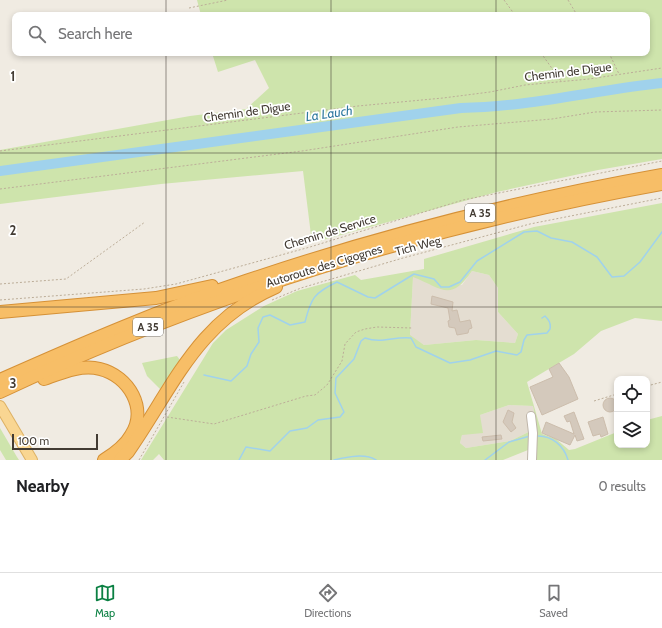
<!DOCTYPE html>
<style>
:root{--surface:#fff;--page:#f6f6f6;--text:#202124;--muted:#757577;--line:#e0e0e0;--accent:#0b8043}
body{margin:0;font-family:Cabin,sans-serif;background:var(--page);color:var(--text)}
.controls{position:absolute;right:12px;bottom:12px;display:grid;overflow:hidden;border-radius:8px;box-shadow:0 2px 6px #0003}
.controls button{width:36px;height:36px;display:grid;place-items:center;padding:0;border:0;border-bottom:1px solid var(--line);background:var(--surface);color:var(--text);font:20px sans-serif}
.scale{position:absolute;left:12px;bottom:10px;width:86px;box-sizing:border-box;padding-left:4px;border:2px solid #423b33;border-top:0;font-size:11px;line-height:14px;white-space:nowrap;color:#423b33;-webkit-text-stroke:3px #fff;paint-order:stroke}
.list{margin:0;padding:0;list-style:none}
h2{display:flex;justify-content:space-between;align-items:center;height:52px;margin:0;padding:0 16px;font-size:17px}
h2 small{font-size:13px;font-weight:400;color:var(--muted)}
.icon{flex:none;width:22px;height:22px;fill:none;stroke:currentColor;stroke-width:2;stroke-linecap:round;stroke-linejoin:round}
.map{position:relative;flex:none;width:662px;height:460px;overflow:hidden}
.search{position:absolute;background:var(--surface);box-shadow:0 2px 6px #0003;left:12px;right:12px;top:12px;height:44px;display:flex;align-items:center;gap:10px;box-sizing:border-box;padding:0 14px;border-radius:8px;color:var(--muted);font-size:15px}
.sheet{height:112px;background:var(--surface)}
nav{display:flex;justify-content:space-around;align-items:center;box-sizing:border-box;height:56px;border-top:1px solid var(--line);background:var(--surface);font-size:11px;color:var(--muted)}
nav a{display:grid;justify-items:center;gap:2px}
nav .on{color:var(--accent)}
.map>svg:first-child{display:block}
.residential{fill:#e4ddd1}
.green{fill:#cee4ac;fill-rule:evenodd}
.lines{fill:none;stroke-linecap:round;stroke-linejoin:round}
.stream{stroke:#a0d2ec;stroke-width:1.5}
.river{stroke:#a0d2ec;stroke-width:10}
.building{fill:#d4c9bc;stroke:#ccbdac}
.minor-casing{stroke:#beb5a9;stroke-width:10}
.major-casing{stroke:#ddb164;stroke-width:12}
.highway-casing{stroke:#d59137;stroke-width:14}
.path{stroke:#bcad98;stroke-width:1;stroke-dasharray:2 2;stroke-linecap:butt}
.minor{stroke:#fff;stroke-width:8}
.major{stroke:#f9d692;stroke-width:10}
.highway{stroke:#f7be67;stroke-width:12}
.grid{fill:none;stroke:#423b33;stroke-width:1;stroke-opacity:0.55}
.labels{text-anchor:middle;stroke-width:3.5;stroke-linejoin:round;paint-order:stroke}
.shield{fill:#fff;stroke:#7b7670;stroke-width:1}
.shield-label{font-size:11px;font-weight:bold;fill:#423b33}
.street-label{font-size:12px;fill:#423b33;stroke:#fff}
.water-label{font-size:13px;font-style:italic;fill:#3079a0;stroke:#fff}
.grid-label{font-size:13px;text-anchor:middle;font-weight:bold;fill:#423b33;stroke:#fff;stroke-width:3.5;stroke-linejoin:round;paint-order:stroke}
</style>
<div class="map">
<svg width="662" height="460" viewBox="0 0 662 460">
<rect width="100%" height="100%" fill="#f0ebe2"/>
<!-- residential -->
<g class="residential">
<polygon points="472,271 489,275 498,288 498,312 518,334 515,343 476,340 424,345 410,336 413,276 462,285"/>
<polygon points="509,405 533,406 537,428 510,441 466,448 460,443 462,435 480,415"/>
</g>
<!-- green -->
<g class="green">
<polygon points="197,0 662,0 662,159 598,170 497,192 312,243 303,171 161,184 0,204 0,150 190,116 246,109 269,88 255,60 218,72 212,53 647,53 647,15 201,15"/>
<path d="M662,203V321L635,318L601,331L574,354L527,382L542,434L556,439L569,450L575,449L617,432V445H647V420L662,416V460H534V449L528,450L503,460H164L159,454L153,460H141L213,343L226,330L264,306L297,291L355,275L361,280L424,269V259L534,227ZM472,271L489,275L498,288V312L518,334L515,343L476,340L424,345L410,335L413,277C442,288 450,303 472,271ZM509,405L533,406L537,428L510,441L466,448L460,443L462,435L483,433L480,415Z"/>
<polygon points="177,356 180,360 160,389 147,376 142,363"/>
<polygon points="0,428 17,457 19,460 6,460 0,450"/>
</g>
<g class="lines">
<!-- stream -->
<g class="stream">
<path d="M204,375L231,381L247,366L251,354L259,342L258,328L263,317L270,315L290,325L305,322C311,298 314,293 337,282L368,297L375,298L414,274L434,279L441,287H449L460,282L477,261L524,232L537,231L551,238L572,242L597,257L612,277L624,276L640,262L662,232"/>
<path d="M536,436C552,435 564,446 568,460"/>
<path d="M239,460L246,447L270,451L290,431L307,428L318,420L340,417L344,412L335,393L336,378L354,359L361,341L365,338C382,344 394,336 411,338L416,347L450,363L470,360L496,351L517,355L521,352L524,340L527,335L547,333L550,329C551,323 549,320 545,316L542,318"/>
<path d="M334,460C347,457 365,453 376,460"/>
<polyline points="485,460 509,442 530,436"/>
</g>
<!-- river -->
<path class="river" d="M0,171L461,108C529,107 595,90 662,83"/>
</g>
<!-- building -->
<g class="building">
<polygon points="432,296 453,302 452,311 457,310 460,322 470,320 472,328 469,329 468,333 457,335 455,328 449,327 448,321 450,320 448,308 431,304"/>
<polygon points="559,363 569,377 578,399 542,415 530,387 553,377 549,369"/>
<circle cx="610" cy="405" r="7"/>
<polygon points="508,410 514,413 512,422 516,428 511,432 503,422"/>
<polygon points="574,412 584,439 577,441 575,435 570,445 542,433 546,422 574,434 570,421 567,422 564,416"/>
<polygon points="603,417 608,434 601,437 600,434 593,436 588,422"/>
<polygon points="501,435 502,439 483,441 482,437"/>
</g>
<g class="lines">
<defs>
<polyline id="minor" points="531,416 533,433 532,460"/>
<polyline id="major" points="0,406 32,460"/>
<g id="highway">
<polyline points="0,312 156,298 212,286"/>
<path d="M44,379C61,373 81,364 100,369C129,376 148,409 131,435C125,446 115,453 104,460"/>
<path d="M0,380C81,344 162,309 246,281C382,235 521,200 662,175"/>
<path d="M0,392C210,293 433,225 662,184"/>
<path d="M120,460L128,452C174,386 197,321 276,287"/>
</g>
</defs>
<!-- minor casing -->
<use href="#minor" class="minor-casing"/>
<!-- major casing -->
<use href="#major" class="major-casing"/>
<!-- highway casing -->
<use href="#highway" class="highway-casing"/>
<!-- path -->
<g class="path">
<polyline points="504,0 515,15"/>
<polyline points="568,0 577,15"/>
<polyline points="189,8 228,0"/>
<polyline points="541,53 561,81"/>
<polyline points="609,53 619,74"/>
<polyline points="0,151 358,106 443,98 490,92 525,85 589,79 662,68"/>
<polyline points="0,189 302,151 458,127 552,119 595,112 662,110"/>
<polyline points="0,284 66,279 145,222"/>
<polyline points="0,300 144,289 176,284 310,247 463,200 662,161"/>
<polyline points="272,300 301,288 403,258 530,224 662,198"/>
<polyline points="647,386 662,382"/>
<polyline points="594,401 617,394"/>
<polyline points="167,417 214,424 306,396 315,395 327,385 342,361 345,344 356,332 365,329 377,327 412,328"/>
<polyline points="139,460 184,382"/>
</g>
<!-- minor -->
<use href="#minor" class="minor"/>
<!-- major -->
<use href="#major" class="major"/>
<!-- highway -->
<use href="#highway" class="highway"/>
</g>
<!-- grid -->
<path class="grid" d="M166,0V15M331,0V15M496,0V15M166,53V460M331,53V460M496,53V460M0,153H662M0,307H662"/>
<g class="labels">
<!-- shield labels -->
<g class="shield">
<rect x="465" y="204" width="30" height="18" rx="3"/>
<rect x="133" y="318" width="30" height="18" rx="3"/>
</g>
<g class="shield-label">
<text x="480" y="217">A 35</text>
<text x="148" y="331">A 35</text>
</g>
<!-- street labels -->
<g class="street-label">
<text transform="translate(568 72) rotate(-7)" y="4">Chemin de Digue</text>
<text transform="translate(247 112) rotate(-8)" y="4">Chemin de Digue</text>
<text transform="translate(330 232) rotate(-17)" y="4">Chemin de Service</text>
<text transform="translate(418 246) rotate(-15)" y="4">Tich Weg</text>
<text transform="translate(324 266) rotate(-17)" y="4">Autoroute des Cigognes</text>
</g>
<!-- water labels -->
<g class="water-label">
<text transform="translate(329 113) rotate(-8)" y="5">La Lauch</text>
</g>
</g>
<g class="grid-label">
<text x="13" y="81">1</text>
<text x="13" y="235">2</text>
<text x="13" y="388">3</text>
</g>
</svg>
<div class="controls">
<button><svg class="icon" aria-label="locate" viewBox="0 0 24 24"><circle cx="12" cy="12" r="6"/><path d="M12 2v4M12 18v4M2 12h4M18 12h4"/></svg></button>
<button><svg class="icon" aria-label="layers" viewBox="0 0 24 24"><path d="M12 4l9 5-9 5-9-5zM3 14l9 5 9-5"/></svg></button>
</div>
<div class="scale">100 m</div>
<div class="search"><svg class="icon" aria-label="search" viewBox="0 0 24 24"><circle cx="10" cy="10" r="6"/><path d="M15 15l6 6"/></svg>Search here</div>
</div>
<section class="sheet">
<h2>Nearby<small>0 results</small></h2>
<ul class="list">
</ul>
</section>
<nav>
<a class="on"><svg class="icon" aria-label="map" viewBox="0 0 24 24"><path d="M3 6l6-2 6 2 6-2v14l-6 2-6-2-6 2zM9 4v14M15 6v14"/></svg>Map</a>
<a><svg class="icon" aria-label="directions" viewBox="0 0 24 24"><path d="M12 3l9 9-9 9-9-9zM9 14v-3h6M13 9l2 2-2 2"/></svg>Directions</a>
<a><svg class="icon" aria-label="saved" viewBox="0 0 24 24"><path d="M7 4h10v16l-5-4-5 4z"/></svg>Saved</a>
</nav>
